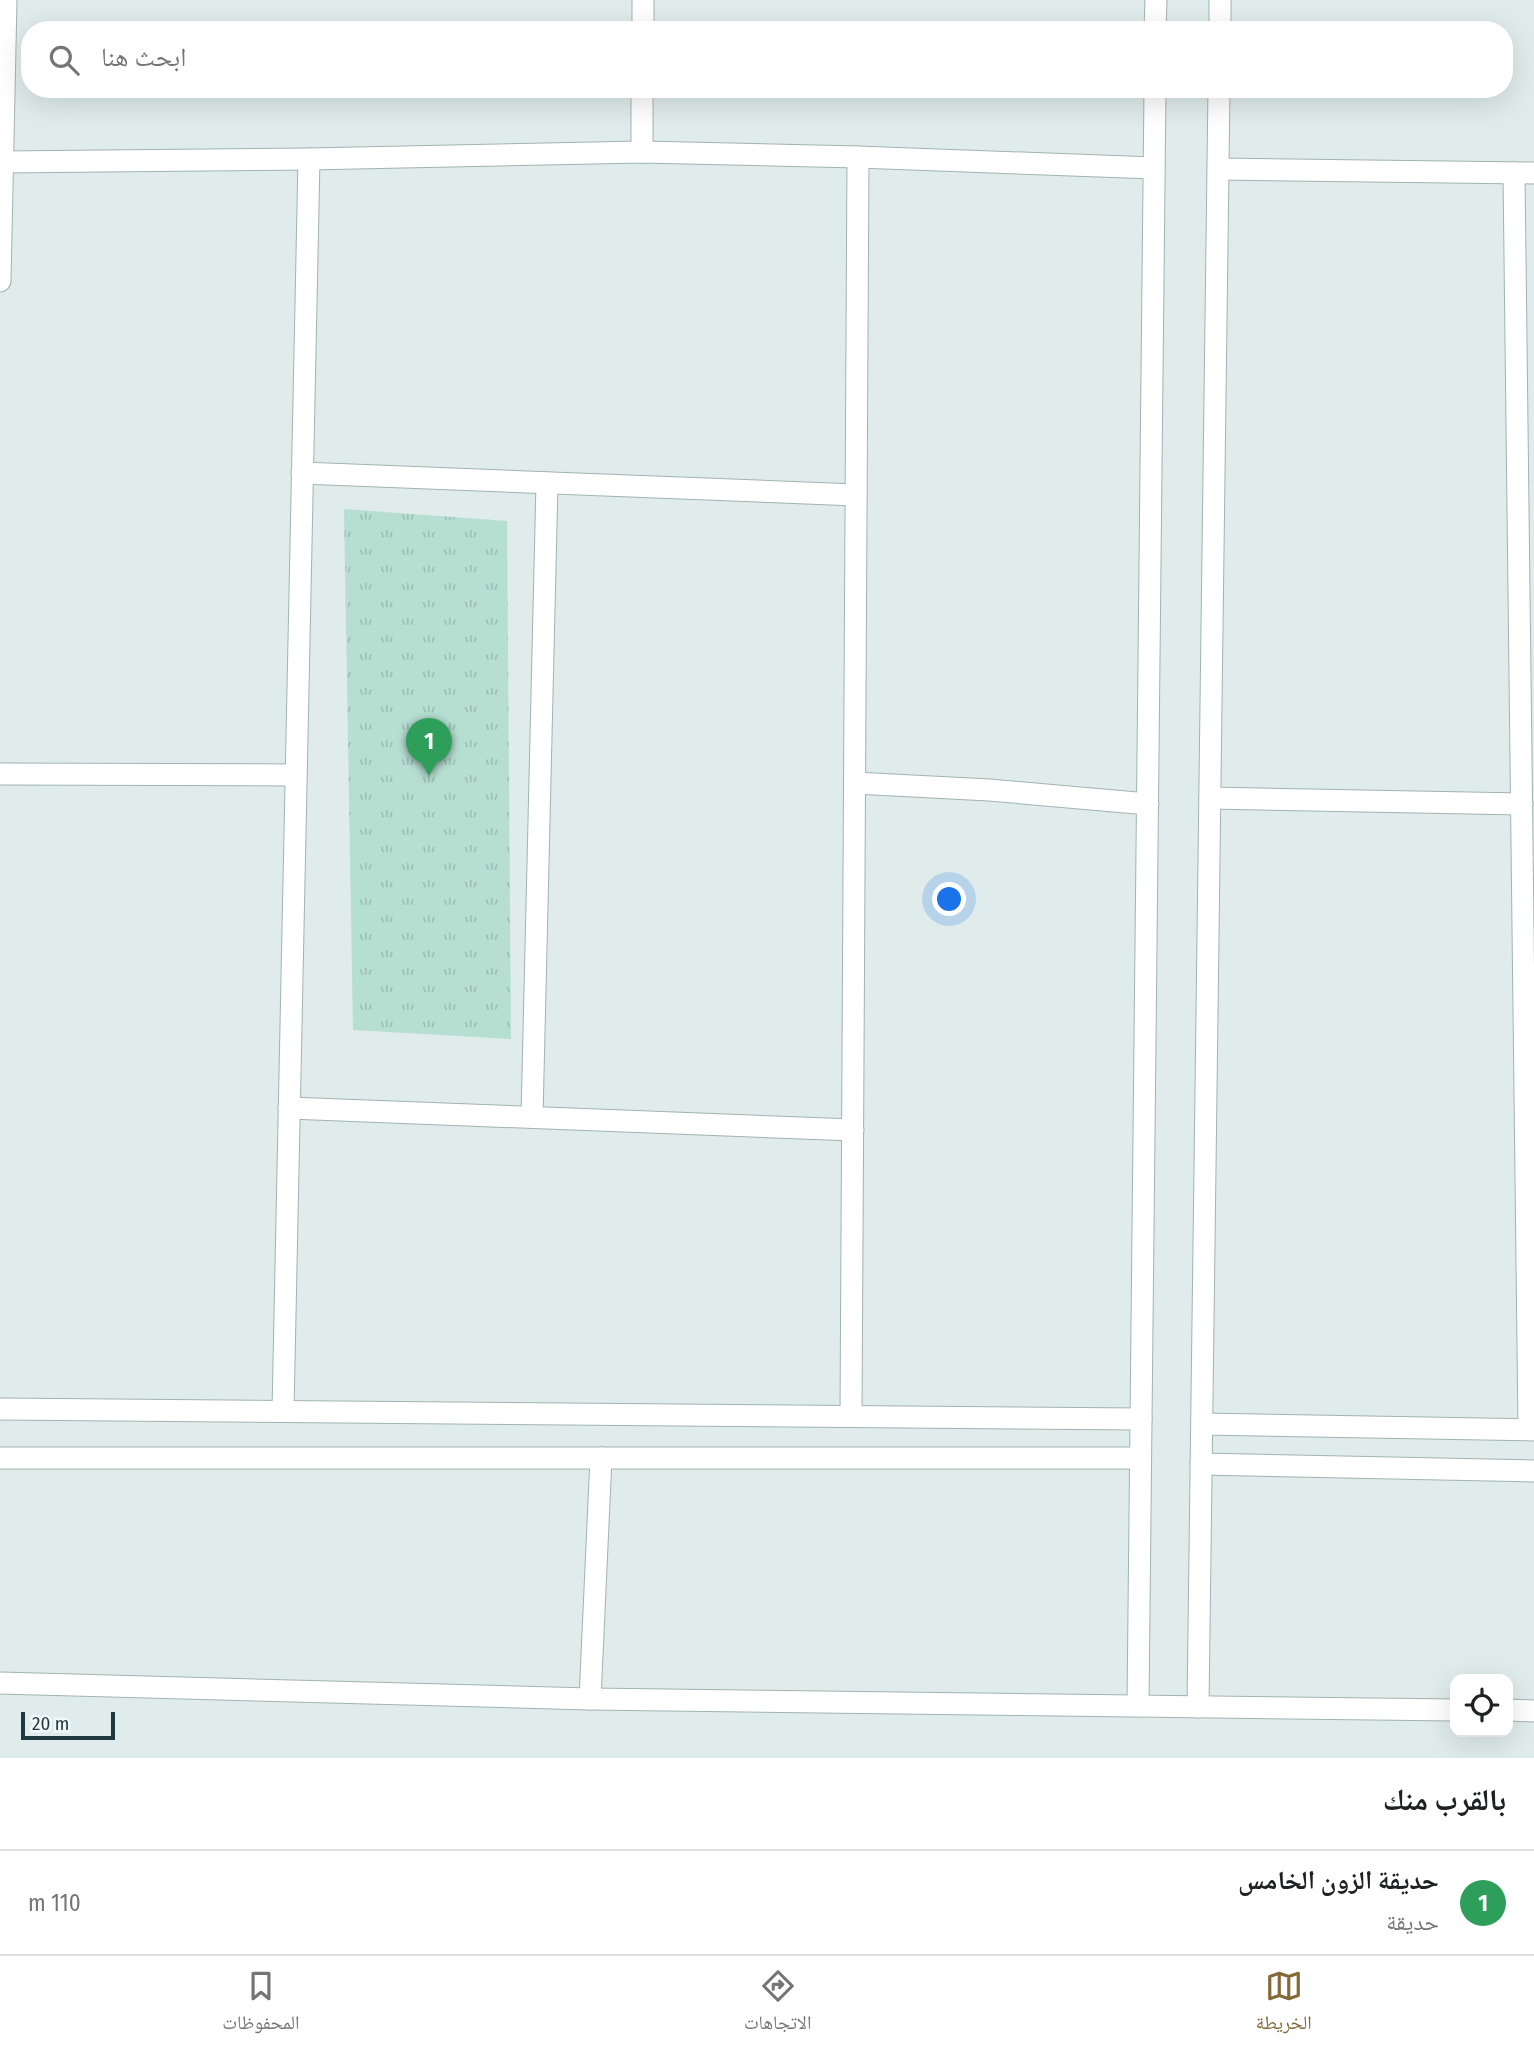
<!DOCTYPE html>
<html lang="ar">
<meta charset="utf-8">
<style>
:root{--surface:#fff;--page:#f6f6f6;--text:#202124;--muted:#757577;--line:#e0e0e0;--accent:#836936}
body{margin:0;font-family:"Fira Sans Condensed","Noto Naskh Arabic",sans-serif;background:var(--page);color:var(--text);direction:rtl}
.controls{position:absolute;right:21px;bottom:21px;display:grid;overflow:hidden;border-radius:14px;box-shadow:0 7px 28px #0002}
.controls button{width:63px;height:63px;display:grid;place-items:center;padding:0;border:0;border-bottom:2px solid var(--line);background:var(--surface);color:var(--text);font:35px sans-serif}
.scale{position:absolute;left:21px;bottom:18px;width:94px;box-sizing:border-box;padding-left:7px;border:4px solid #1f383d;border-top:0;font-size:19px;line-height:24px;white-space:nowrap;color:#1f383d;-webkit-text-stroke:5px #f0f8f7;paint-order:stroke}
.you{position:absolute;left:950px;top:900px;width:24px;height:24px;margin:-18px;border:5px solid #fff;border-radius:50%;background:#1a73e8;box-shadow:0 0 0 10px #1a73e833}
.badge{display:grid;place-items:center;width:46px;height:46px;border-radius:50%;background:var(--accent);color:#fff;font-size:23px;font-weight:700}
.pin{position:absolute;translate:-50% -58px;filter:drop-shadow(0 2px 4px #0008)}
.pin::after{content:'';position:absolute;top:37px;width:24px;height:21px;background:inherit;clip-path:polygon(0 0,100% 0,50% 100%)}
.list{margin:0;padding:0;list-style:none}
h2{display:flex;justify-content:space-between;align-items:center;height:91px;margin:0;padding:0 28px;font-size:30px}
h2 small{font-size:23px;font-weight:400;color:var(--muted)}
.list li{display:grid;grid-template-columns:46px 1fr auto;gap:21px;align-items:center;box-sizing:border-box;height:105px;padding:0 28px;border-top:2px solid var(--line)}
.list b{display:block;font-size:26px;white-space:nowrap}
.list p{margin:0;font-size:23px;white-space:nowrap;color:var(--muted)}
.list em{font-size:23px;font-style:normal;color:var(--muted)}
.icon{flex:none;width:38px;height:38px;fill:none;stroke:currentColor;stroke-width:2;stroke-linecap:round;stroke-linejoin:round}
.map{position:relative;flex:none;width:1534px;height:1758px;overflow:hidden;direction:ltr}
.search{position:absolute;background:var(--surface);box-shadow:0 7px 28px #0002;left:21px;right:21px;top:21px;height:77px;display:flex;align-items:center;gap:18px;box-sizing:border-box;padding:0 24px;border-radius:28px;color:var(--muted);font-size:26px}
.sheet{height:196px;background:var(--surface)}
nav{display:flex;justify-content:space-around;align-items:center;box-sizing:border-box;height:98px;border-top:2px solid var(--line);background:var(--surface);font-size:19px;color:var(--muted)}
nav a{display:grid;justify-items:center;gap:4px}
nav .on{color:var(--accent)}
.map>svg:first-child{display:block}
.park{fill:url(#park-tufts)}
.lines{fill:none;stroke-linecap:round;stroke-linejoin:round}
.minor-casing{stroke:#a2b2b3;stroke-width:23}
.minor{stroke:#fff;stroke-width:21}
</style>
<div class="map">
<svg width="1534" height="1758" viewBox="0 0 1534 1758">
<defs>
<pattern id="park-tufts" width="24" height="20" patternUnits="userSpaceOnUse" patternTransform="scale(1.75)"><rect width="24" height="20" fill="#b6dfd2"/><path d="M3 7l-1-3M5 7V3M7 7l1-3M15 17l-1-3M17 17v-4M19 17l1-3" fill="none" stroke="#9cc0b5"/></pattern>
</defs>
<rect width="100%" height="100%" fill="#dfeceb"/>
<!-- park -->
<polygon class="park" points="344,509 507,521 511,1039 353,1030"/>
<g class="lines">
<defs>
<g id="minor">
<polyline points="643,30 643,0"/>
<polyline points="1155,30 1156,0"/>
<polyline points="1220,30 1220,0"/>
<polyline points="642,152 642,89"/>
<polyline points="3,162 309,159 642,152 858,157 1154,168"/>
<polyline points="1218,169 1534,173"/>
<polyline points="1514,173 1529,1429"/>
<polyline points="0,281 6,0"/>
<polyline points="302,473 856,495"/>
<polyline points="0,774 296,775"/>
<polyline points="855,783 989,790 1148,804"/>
<polyline points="1210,798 1522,804"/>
<polyline points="289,1108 853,1130"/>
<polyline points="532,1117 547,483"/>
<polyline points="0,1409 1141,1419"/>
<polyline points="283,1411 309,159"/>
<polyline points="851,1416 858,157"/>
<polyline points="1202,1424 1534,1430"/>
<polyline points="0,1458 1140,1458"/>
<polyline points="1201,1464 1534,1471"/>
<polyline points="0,1683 590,1699 1455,1710"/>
<polyline points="590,1699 601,1458"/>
<polyline points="1138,1706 1155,89"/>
<polyline points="1198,1707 1219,89"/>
<polyline points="1508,1710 1534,1711"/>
</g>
</defs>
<!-- minor casing -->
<use href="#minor" class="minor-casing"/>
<!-- minor -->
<use href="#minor" class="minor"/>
</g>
</svg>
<div class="controls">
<button><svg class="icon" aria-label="locate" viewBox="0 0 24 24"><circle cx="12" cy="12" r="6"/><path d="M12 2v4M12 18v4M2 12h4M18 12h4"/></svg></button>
</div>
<div class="scale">20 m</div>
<div class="you"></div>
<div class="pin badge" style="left:429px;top:776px;background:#2e9e5b">1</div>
<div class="search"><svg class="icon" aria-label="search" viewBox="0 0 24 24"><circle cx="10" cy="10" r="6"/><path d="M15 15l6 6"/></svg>ابحث هنا</div>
</div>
<section class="sheet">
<h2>بالقرب منك<small></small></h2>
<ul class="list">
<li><span class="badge" style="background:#2e9e5b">1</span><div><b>حديقة الزون الخامس</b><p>حديقة</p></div><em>110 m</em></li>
</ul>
</section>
<nav>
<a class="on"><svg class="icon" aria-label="map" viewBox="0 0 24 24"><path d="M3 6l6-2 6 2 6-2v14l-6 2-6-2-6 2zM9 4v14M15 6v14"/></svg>الخريطة</a>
<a><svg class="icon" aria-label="directions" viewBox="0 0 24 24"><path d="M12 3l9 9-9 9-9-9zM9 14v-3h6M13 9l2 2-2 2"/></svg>الاتجاهات</a>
<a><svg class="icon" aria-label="saved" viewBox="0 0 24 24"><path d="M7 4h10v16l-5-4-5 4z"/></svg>المحفوظات</a>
</nav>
